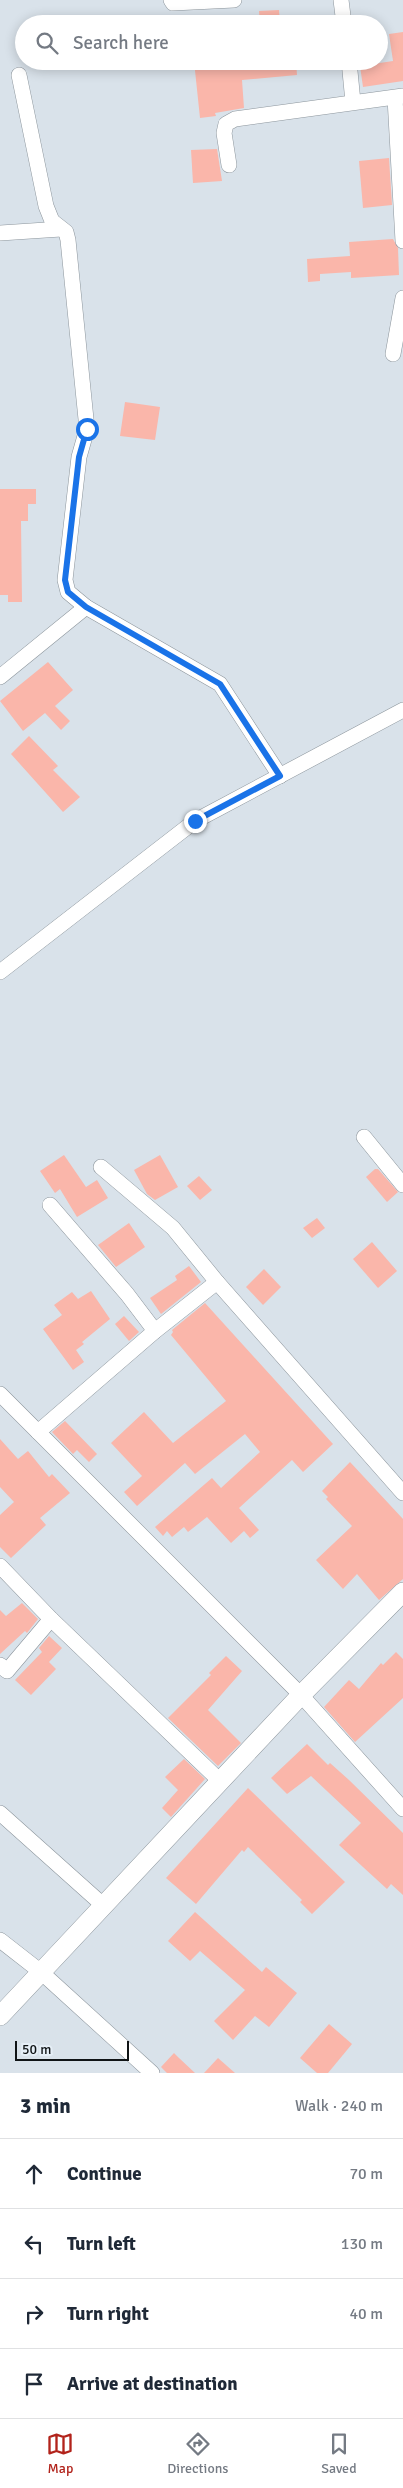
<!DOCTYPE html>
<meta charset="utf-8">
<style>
:root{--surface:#fff;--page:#f6f6f7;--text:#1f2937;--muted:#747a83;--line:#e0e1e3;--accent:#b2231b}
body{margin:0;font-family:Signika,sans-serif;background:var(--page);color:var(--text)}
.scale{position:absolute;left:15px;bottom:12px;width:114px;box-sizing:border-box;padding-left:5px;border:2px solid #101416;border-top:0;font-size:14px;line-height:18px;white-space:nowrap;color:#101416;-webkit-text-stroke:4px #e6eff7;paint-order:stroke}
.stop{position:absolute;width:15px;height:15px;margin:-11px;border:4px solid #1a73e8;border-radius:50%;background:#fff}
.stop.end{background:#1a73e8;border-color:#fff;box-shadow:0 1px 5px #0008}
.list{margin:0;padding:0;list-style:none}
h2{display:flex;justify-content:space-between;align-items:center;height:65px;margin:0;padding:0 20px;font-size:21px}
h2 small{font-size:16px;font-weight:400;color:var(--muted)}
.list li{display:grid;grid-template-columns:32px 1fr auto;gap:15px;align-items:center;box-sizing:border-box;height:70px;padding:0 20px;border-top:1px solid var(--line)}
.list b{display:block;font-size:19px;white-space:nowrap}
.list em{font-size:16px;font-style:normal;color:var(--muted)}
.icon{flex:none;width:28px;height:28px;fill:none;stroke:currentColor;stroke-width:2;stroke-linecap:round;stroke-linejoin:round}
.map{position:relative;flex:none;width:403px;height:2073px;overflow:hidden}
.search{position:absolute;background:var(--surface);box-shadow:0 2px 12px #0003;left:15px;right:15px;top:15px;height:55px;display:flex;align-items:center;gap:12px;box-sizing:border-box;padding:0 18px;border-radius:28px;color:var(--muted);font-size:19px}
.sheet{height:345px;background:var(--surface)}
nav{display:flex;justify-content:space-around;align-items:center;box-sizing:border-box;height:70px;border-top:1px solid var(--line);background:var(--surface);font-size:14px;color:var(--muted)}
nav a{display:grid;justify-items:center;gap:2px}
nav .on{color:var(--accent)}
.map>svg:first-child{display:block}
.building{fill:#fab6aa}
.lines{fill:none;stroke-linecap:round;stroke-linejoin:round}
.minor-casing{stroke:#8c959c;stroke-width:16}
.tertiary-casing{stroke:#8c959c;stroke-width:20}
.minor{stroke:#fff;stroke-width:15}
.tertiary{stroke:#fff;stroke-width:19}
.route{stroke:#1a73e8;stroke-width:6}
</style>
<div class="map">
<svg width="403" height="2073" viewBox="0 0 403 2073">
<rect width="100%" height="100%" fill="#d9e2ea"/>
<!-- building -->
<g class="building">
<polygon points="279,10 280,24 260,24 259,11"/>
<polygon points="403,32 403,81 363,87 360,66 393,61 389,34"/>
<polygon points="194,61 296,61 297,75 242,80 244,108 215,113 216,116 200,118"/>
<polygon points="217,149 222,181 193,183 191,150"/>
<polygon points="389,158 392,205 363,208 359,161"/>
<polygon points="393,239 398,248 399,275 351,278 351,272 320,274 320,281 308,282 307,259 350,256 349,242"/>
<polygon points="125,402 160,407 155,440 120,436"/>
<polygon points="0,489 36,489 36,504 28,504 28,521 21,521 22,602 8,602 8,595 0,595"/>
<polygon points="48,662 73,690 55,706 70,721 61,730 45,713 23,731 0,701"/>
<polygon points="29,736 58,766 53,770 80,797 63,812 11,754"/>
<polygon points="64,1155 86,1187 97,1180 108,1198 77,1217 60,1189 55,1193 40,1171"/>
<polygon points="160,1155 178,1187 155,1200 147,1194 134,1170"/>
<polygon points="375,1169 378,1169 398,1192 387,1202 366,1177"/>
<polygon points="199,1176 212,1190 200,1200 187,1186"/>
<polygon points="317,1218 325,1228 312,1238 303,1228"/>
<polygon points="129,1223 145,1247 116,1267 98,1245"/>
<polygon points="372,1242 397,1271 378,1288 353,1259"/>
<polygon points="189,1266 201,1282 161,1314 150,1298 177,1280 175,1276"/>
<polygon points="264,1269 281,1287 263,1305 246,1287"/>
<polygon points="91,1291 110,1319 82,1342 84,1344 76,1350 84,1362 73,1370 43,1329 62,1315 54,1305 72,1292 78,1299"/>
<polygon points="205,1303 333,1444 303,1472 292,1460 239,1508 259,1530 250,1538 244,1531 231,1543 207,1517 188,1532 184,1527 172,1537 167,1531 163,1536 155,1527 212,1478 221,1488 260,1452 245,1434 195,1474 185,1463 137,1506 124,1492 142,1476 111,1443 144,1412 173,1443 226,1401 171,1335 173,1332 172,1330"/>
<polygon points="124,1316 139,1332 129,1341 115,1324"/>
<polygon points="65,1421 97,1454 89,1462 77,1450 73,1454 52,1432"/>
<polygon points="0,1439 18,1459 28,1451 49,1477 52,1474 70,1493 40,1518 46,1525 11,1558 0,1547 0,1515 14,1502 0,1487"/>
<polygon points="350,1462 403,1519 403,1579 379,1600 357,1574 343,1589 316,1560 352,1526 326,1499 328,1497 322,1491"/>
<polygon points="22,1603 38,1619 27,1633 25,1631 0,1654 0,1610 6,1616"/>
<polygon points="49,1636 62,1648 49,1662 56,1669 31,1695 15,1680 42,1652 39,1648"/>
<polygon points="396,1652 403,1659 403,1698 355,1742 324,1707 349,1680 359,1689 381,1663 383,1665"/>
<polygon points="226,1656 242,1671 208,1710 241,1743 218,1766 168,1718 211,1675 209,1673"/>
<polygon points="307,1744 328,1765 330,1763 349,1780 403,1833 403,1895 391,1884 387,1889 339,1845 361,1823 311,1776 287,1794 271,1778"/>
<polygon points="184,1759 205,1779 171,1817 162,1808 178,1790 165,1777"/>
<polygon points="248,1788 345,1882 312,1914 300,1902 302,1900 248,1847 244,1852 242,1850 196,1904 166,1878"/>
<polygon points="195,1912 262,1972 266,1967 297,1993 269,2027 255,2016 233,2040 214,2021 245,1990 200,1951 190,1961 168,1941"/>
<polygon points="329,2024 352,2044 328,2073 317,2073 300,2058"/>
<polygon points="174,2053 179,2058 195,2073 167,2073 161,2067"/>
<polygon points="218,2058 235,2073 204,2073"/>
</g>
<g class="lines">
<defs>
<g id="minor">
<polyline points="171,0 173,3 234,0"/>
<polyline points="341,0 344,24"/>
<polyline points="349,61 353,102"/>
<polyline points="19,75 46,206 52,221 66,232 68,240 87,429 79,457 65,580 68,592 86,607 220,684 280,776"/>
<polyline points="395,98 403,241"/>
<polyline points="229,165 224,133 226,124 235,119 403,96"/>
<polyline points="0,233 61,229"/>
<polyline points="393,354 403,298"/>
<polyline points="0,677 86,607"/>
<polyline points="0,972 195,821 403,710"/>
<polyline points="364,1137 403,1185"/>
<polyline points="101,1167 173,1228 217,1282 403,1493"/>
<polyline points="50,1205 127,1294 155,1331"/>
<polyline points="0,1394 301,1695 403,1809"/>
<polyline points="38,1432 155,1331 217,1282"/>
<polyline points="0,1566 51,1619 220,1781"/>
<polyline points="0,1665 7,1671 51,1619"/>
<polyline points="0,1813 104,1906"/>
<polyline points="0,1940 41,1972 152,2073"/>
</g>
<polyline id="tertiary" points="0,2016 301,1695 403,1592"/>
</defs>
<!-- minor casing -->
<use href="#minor" class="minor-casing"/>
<!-- tertiary casing -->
<use href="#tertiary" class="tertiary-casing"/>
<!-- minor -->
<use href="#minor" class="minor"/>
<!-- tertiary -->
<use href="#tertiary" class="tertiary"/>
</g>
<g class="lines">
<!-- route -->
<polyline class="route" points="87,429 79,457 65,580 68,592 86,607 220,684 280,776 195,821"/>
</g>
</svg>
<div class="scale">50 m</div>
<div class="stop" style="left:87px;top:429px"></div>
<div class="stop end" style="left:195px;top:821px"></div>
<div class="search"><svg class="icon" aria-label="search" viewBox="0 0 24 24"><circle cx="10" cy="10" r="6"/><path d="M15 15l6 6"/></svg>Search here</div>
</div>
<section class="sheet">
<h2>3 min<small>Walk · 240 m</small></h2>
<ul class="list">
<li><svg class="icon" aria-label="ahead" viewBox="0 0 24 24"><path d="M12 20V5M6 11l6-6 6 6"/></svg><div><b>Continue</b></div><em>70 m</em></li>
<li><svg class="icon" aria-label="left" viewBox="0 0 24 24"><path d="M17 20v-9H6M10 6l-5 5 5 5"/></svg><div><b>Turn left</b></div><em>130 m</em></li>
<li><svg class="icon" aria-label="right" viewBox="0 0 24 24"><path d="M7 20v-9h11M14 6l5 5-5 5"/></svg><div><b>Turn right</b></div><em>40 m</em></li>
<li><svg class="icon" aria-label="arrive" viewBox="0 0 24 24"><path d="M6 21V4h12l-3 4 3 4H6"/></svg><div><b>Arrive at destination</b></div></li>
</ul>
</section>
<nav>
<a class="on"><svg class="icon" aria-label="map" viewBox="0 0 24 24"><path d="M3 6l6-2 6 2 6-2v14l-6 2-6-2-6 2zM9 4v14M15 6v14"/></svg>Map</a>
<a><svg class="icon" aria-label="directions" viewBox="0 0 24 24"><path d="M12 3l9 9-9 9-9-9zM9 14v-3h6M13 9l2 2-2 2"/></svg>Directions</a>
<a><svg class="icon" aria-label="saved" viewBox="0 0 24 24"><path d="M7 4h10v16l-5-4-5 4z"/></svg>Saved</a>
</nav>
